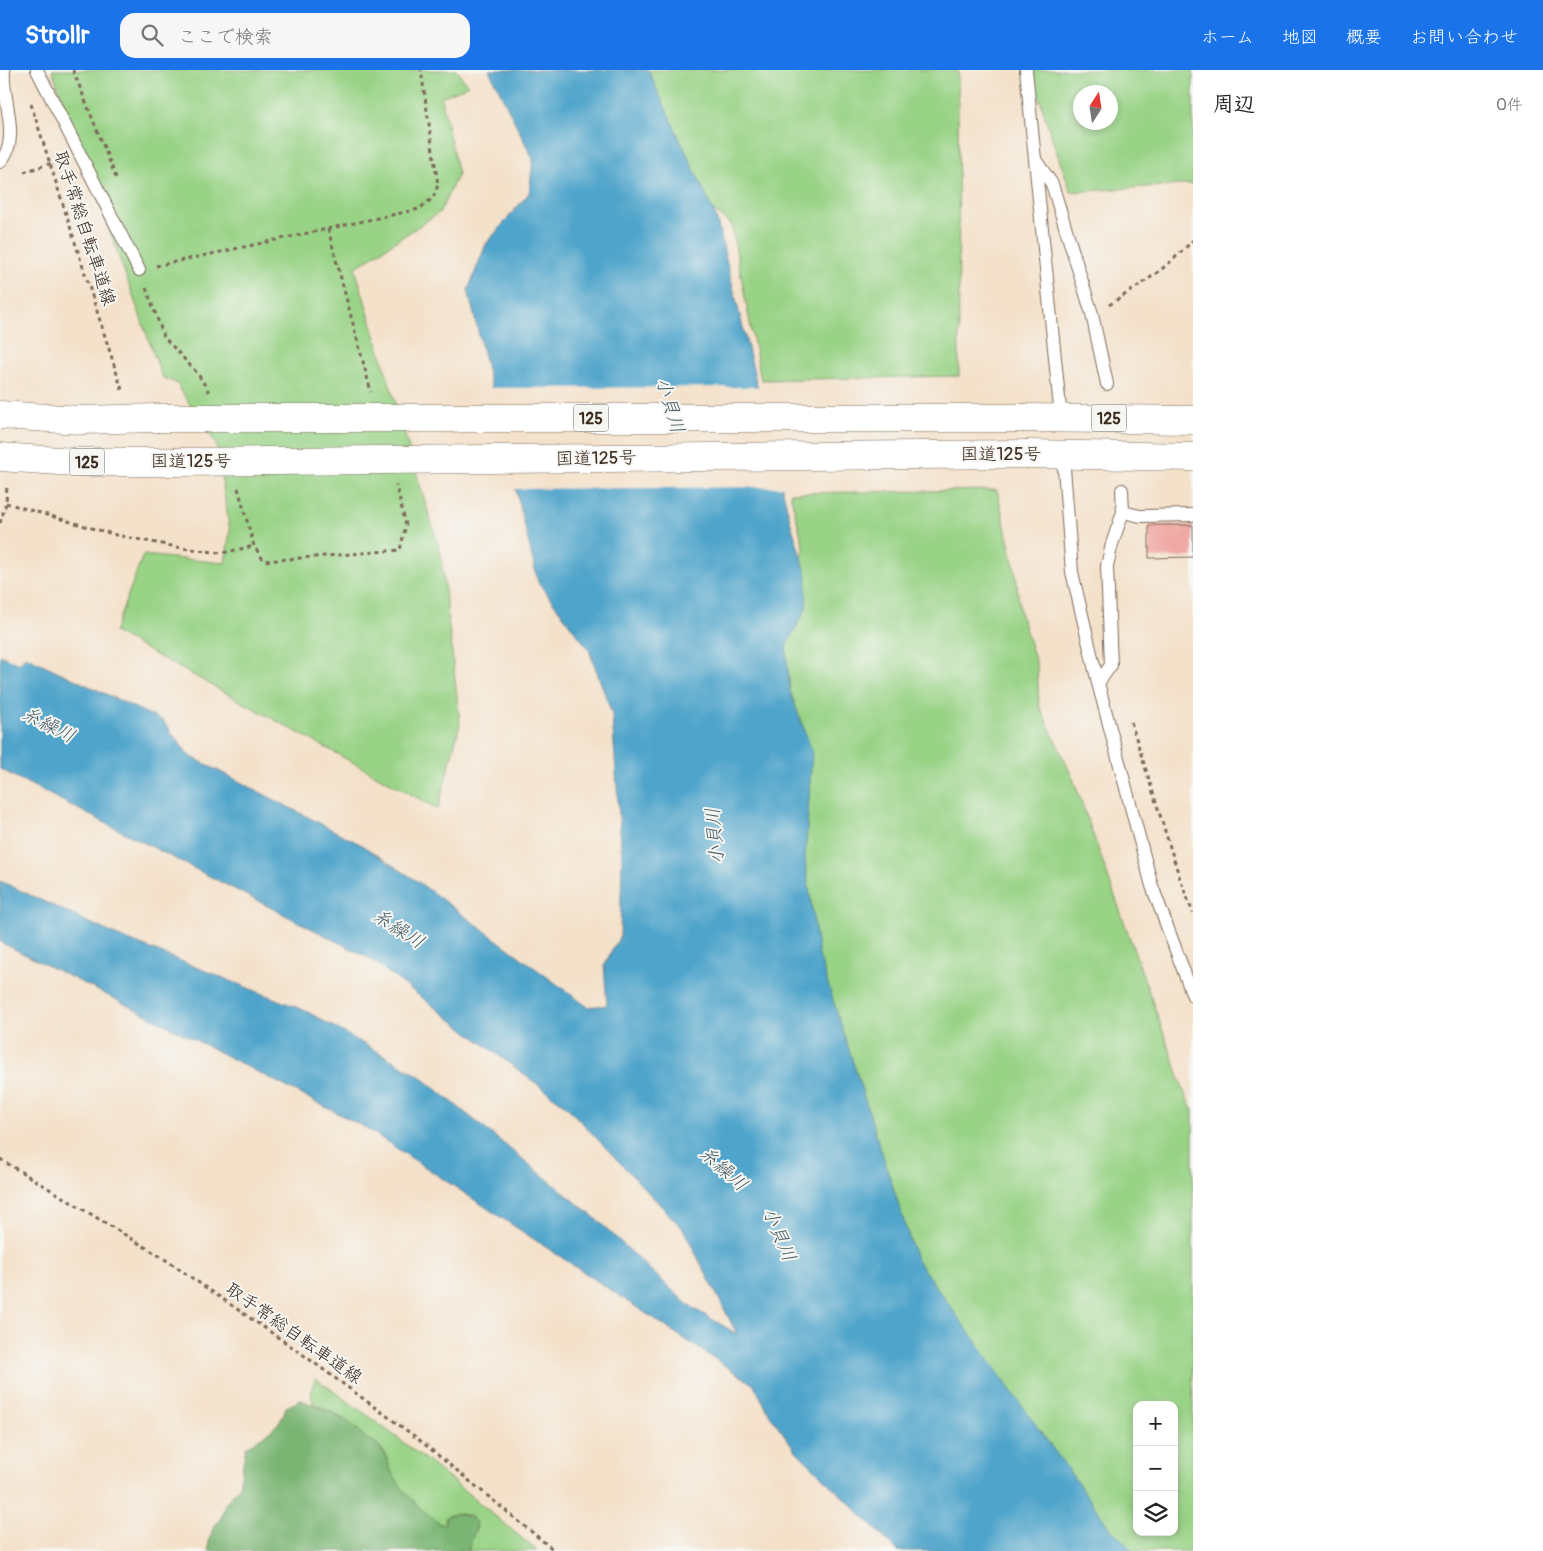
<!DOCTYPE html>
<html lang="ja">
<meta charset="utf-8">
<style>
:root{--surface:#fff;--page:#f6f6f6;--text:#222;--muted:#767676;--line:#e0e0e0;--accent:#1a73e8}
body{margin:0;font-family:Pangolin,"Klee One",sans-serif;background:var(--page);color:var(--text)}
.controls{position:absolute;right:15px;bottom:15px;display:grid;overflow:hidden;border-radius:10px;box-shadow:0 2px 8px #0003}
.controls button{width:45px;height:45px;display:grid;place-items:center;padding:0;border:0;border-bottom:1px solid var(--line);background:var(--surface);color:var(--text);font:25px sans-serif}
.compass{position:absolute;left:1073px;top:15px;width:45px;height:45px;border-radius:50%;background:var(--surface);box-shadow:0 2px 8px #0003;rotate:12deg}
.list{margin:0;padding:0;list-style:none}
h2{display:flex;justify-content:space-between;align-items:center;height:65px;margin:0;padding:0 20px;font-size:21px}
h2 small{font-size:16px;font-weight:400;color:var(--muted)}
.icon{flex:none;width:28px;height:28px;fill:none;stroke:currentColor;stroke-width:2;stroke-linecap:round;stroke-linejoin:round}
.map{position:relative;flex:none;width:1193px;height:1481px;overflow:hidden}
header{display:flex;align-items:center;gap:30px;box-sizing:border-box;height:70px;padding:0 25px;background:var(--accent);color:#fff}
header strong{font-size:24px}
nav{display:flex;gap:28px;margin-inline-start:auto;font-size:18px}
.search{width:350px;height:45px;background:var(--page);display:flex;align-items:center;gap:12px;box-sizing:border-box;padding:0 18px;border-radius:15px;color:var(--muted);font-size:19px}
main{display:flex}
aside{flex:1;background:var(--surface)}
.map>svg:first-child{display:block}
.green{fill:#99d386;stroke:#6a7e52;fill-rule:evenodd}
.forest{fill:#7ab573;stroke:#5a7048}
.water{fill:#50a4cb;stroke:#466774}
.pier{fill:#f4e1ca}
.building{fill:#efa4a0}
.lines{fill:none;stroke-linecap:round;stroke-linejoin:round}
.lane-casing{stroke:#7c6a5a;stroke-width:14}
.highway-casing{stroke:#7c6a5a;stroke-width:29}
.path{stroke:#7c6a5a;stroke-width:3;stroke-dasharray:4 4;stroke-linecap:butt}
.lane{stroke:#fff;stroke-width:12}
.highway{stroke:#fff;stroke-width:28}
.highway-bridge-casing{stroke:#7c6a5a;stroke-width:29;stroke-linecap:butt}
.highway-bridge{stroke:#fff;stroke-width:28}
.labels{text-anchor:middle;stroke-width:4;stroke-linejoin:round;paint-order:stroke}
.shield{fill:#f6f6f2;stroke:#73675e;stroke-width:1}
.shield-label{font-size:16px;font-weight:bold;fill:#3b2a1e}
.street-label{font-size:18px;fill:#3b2a1e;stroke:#f6f6f2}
.water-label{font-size:19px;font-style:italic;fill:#435b63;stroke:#f6f6f2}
</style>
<header>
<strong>Strollr</strong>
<div class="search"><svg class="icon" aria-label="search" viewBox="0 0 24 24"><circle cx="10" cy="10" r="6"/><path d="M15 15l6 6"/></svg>ここで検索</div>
<nav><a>ホーム</a><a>地図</a><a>概要</a><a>お問い合わせ</a></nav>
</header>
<main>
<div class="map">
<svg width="1193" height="1481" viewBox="0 0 1193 1481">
<rect width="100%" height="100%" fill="#f6f6f2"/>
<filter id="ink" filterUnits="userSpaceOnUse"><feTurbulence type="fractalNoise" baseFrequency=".02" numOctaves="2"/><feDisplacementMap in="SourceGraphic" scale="10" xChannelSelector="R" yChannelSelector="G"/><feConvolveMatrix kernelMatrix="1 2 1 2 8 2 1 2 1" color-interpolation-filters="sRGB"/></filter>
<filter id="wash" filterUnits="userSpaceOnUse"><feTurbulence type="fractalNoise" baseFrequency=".0096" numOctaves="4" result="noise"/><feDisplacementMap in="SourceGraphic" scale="20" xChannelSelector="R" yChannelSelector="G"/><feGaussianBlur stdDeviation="1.12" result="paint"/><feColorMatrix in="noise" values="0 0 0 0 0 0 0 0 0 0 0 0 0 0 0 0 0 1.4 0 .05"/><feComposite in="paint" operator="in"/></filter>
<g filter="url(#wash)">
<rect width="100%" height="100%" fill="#f4e1ca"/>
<!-- green -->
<g class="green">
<polygon points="52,0 457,0 468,16 441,27 458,104 440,142 355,198 441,485 460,654 438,739 114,562 143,485 225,493 230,461 216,374 176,313 162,307"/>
<polygon points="641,0 958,0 959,306 761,310 731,154 699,130"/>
<path d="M1031,0H1193V114L1071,122L1052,69ZM1080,22H1110V52H1080Z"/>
<path d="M997,420L1016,505L1020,542L1037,596L1039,635L1074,711L1187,1029L1193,1040V1481H1112L932,1248L806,967L777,592L798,513L804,478L790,423ZM1137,1335H1174V1462H1137Z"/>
<path d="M315,1308C392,1361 465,1420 537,1481H469V1474L477,1457L471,1446L456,1443L446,1447L444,1455C426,1450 399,1418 391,1401C387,1392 385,1381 377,1374C374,1371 370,1371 367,1369C363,1366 360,1361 356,1358C342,1348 329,1340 313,1333L311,1322Z"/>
</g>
<!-- forest -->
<path class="forest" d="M301,1330L332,1342L337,1347L344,1349L358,1360L367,1369L376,1373L386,1386L390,1399L401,1417L419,1437L439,1453L444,1455L446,1447C454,1444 457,1443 465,1446C487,1451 469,1465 469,1481H209V1471L213,1458L221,1448L225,1434L239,1417L246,1377C264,1365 280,1359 286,1337Z"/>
<!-- water -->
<polygon class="water" points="489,0 648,0 716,147 791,454 807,506 806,538 786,577 790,621 812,681 805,791 819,886 916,1189 1111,1459 1133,1481 898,1481 796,1381 770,1345 754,1315 366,1058 149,946 0,872 0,811 118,866 306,941 420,1006 593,1146 688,1235 737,1264 683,1159 565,1035 369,888 0,699 0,585 19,594 25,586 163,651 188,685 360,774 417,811 588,937 607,935 604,895 620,866 622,789 612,644 589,580 538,512 468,220 486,174 529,123 533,89"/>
<!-- pier -->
<polygon class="pier" points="760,317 785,417 513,419 489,318"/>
<g id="blocks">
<!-- building -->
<polygon class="building" points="1149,455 1193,455 1193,487 1149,488"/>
</g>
</g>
<g filter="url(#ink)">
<use href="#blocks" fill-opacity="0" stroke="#7c6a5a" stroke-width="1"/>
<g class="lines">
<defs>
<g id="lane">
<polyline points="37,0 139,200"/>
<polyline points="1026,0 1061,348"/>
<polyline points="1036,91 1052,114 1092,244 1107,314"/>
<path d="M0,92C22,69 1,28 4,0"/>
<polyline points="1063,385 1072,502 1098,613 1152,816 1193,926"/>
<polyline points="1123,442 1140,446 1193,445"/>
<polyline points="1098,613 1111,595 1107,496 1112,474 1123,442 1122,420"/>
</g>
<g id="highway">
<polyline points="0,345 81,350 157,348"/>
<polyline points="1025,348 1193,350"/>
<polyline points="1028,384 1193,387"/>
<polyline points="0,387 74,392 173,392"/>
</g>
</defs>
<!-- lane casing -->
<use href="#lane" class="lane-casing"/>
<!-- highway casing -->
<use href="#highway" class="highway-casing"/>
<!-- path -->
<g class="path">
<polyline points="73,0 117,110"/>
<polyline points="31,34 123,323"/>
<polyline points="24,102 61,90"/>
<polyline points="328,159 371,322"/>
<polyline points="156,196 419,139 433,128 438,115 421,0"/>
<polyline points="146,218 164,267 198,304 209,322"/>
<path d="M1109,235C1142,214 1166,199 1193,170"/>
<polyline points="238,418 254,476 264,491 400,480 406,455 396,415"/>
<polyline points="6,433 116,465 182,478 222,483 254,476"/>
<polyline points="0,453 6,433 7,414"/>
<polyline points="1131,652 1180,809 1193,843"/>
<polyline points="0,1089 163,1188 298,1281 417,1368 555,1481"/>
</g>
<!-- lane -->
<use href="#lane" class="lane"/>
<!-- highway -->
<use href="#highway" class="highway"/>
<defs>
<g id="highway-bridge">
<polyline points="157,348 1025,348"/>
<polyline points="173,392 1028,384"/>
</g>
</defs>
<!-- highway-bridge casing -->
<use href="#highway-bridge" class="highway-bridge-casing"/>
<!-- highway-bridge -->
<use href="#highway-bridge" class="highway-bridge"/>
</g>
</g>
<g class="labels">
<!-- shield labels -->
<g class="shield">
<rect x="573.5" y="334.5" width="35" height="27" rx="4"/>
<rect x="1091.5" y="334.5" width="35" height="27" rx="4"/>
<rect x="69.5" y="378.5" width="35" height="27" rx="4"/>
</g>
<g class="shield-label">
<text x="591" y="354">125</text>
<text x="1109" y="354">125</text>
<text x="87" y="398">125</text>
</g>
<!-- street labels -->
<g class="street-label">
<text transform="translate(85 158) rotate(72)" y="6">取手常総自転車道線</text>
<text x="1001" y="390">国道125号</text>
<text transform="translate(596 388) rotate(-1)" y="6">国道125号</text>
<text x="191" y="397">国道125号</text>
<text transform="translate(294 1263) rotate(35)" y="6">取手常総自転車道線</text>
</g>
<!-- water labels -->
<g class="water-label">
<text transform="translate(671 335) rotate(73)" y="7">小貝川</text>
<text transform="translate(49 654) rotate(27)" y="7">糸繰川</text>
<text transform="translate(714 766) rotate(-95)" y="7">小貝川</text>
<text transform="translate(399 858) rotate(33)" y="7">糸繰川</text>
<text transform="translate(724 1098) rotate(42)" y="7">糸繰川</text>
<text transform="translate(780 1164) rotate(67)" y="7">小貝川</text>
</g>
</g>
</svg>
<div class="controls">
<button>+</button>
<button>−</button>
<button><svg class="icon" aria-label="layers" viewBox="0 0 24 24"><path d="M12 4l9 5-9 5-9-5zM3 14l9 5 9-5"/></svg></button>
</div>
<svg class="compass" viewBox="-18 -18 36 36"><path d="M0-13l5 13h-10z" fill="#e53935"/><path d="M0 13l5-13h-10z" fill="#767676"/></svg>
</div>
<aside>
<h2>周辺<small>0件</small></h2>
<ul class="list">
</ul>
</aside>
</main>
